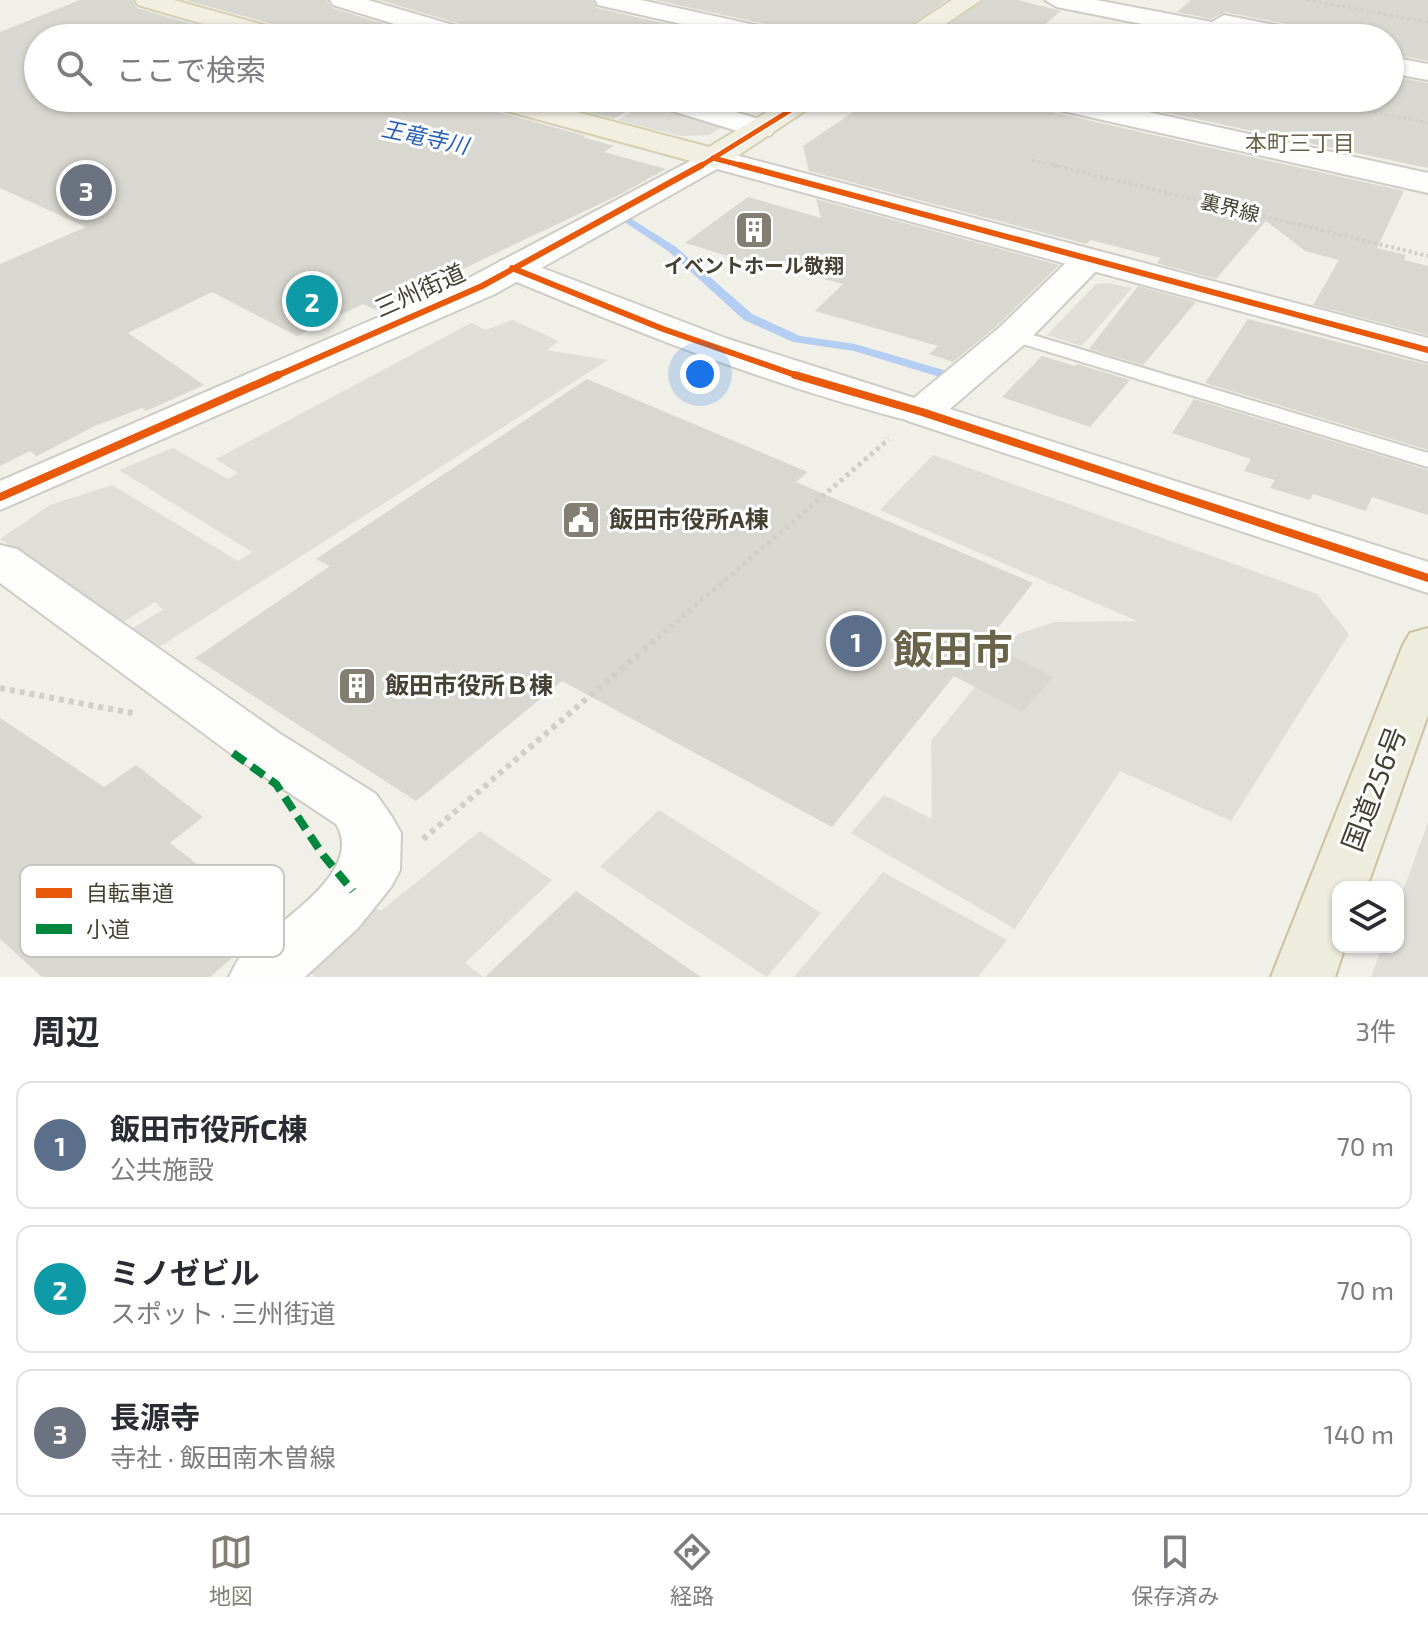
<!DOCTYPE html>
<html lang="ja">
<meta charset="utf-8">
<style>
:root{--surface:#fff;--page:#f7f7f7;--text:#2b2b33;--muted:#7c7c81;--line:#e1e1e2;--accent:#827f72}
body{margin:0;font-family:"Exo 2","Noto Sans JP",sans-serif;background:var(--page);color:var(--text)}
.controls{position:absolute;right:24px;bottom:24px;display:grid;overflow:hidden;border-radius:16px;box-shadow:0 2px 6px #0004}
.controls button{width:72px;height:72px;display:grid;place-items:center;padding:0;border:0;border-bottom:2px solid var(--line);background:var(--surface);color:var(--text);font:40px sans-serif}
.you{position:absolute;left:700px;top:374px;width:28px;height:28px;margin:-20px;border:6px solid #fff;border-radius:50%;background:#1a73e8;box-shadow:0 0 0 12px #1a73e833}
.badge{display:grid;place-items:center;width:52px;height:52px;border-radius:50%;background:var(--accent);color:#fff;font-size:26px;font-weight:700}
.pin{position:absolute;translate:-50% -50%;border:4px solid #fff;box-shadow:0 2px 8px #0006}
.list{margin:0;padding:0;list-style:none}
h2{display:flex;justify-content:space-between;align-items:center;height:104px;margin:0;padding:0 32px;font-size:34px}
h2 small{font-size:26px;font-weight:400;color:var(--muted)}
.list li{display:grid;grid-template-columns:52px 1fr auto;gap:24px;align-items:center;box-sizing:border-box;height:128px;margin:0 16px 16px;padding:0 16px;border:2px solid var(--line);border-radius:16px}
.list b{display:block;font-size:30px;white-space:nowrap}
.list p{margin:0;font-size:26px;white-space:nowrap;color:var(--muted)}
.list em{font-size:26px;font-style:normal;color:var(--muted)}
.icon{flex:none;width:44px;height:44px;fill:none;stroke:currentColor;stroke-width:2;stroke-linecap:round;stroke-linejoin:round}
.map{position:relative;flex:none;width:1428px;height:977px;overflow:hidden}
.search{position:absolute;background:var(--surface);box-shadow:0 2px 6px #0004;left:24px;right:24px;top:24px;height:88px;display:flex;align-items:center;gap:20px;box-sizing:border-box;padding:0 28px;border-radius:44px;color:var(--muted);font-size:30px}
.sheet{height:536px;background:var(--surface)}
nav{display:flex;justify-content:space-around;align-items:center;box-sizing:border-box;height:112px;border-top:2px solid var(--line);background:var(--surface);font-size:22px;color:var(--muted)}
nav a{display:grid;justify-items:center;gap:4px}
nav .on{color:var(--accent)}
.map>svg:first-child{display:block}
.parking{fill:#dfded8}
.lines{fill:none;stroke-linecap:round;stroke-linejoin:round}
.stream{fill:#b4cdf2;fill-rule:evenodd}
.building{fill:#d9d8d0}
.service-casing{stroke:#ceccc5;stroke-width:4}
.minor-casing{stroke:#ceccc5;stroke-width:4}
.tertiary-casing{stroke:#ceccc5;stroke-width:4}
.primary-casing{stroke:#d4d0b4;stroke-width:4}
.trunk-casing{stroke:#cac2a1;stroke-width:4}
.path-far3{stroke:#d1cfc9;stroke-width:3;stroke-dasharray:3 3;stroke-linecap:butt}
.path-far2{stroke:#d1cfc9;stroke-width:4;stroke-dasharray:3 3;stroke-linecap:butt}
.path-far1{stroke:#d1cfc9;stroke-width:5;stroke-dasharray:4 4;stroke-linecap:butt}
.path{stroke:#d1cfc9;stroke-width:6;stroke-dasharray:5 5;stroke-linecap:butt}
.service{fill:#fdfdfc;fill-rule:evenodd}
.minor{fill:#fdfdfc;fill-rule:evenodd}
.tertiary{fill:#fdfdfc;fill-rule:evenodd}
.primary{fill:#f1efe2;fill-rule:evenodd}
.trunk{fill:#eeecdd;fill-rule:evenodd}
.quiet{stroke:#00873e;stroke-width:8;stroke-dasharray:15 8;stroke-linecap:butt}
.cycleway-far2-casing{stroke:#fff;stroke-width:8}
.cycleway-far1-casing{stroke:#fff;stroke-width:10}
.cycleway-casing{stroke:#fff;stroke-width:13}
.cycleway-far2{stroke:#e8590c;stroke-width:5}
.cycleway-far1{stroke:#e8590c;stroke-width:6}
.cycleway{stroke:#e8590c;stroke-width:8}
.labels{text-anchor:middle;stroke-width:6;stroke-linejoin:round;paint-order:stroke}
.far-street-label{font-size:20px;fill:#464233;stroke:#fff}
.far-poi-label{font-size:20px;font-weight:bold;fill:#464233;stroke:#fff}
.far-water-label{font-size:22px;font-style:italic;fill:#255fba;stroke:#fff}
.far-neighbourhood-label{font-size:22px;fill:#69634a;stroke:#fff}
.street-label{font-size:24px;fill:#464233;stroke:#fff}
.poi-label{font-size:24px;font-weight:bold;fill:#464233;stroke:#fff;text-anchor:start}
.near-street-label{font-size:28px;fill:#464233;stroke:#fff}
.town-label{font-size:40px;font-weight:bold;fill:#69634a;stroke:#fff}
.key{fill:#fff;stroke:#c8c6c2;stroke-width:2}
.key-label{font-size:22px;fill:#464233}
</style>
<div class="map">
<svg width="1428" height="977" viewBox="0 0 1428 977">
<rect width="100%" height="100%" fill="#f0efe8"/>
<!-- parking -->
<g class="parking">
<polygon points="653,99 729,123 709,135 681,136 617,120"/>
<polygon points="1108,283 1132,288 1082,346 1047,335 1096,284"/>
<polygon points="512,320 559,341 547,350 608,360 156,649 131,629 163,610 155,602 122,623 0,539 50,505 112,485 238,561 252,552 119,470 173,448 228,479 238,473 216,459 471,323 486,330"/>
<polygon points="933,455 1317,594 1349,634 1231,821 1120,771 1015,929 851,833 884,795 932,819 931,741 1018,634 1055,622 1137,621 880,510"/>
<polygon points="659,810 821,913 767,977 600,867"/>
<polygon points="1428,823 1428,977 1371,977 1382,947 1398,947 1398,904"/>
<polygon points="480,831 552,880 465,963 483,977 316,977 298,963 361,901 381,911"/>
<polygon points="883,872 1007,940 978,977 794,977"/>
</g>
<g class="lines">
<!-- stream -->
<polygon class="stream" points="630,218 676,247 752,314 800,336 855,344 947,371 949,374 943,378 854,351 793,342 744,320 668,251 626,223 625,221"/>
</g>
<!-- building -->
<g class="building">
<polygon points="80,0 132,0 137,8 240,38 38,38 38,98 474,98 480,107 586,136 583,137 614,146 604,152 666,169 619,195 376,310 363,304 297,336 212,292 128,333 204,385 146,411 142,408 95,426 37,456 30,451 0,466 0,264 86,227 0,188 0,32"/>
<polygon points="185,0 327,0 332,8 430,38 296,38 290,29"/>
<polygon points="379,0 592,0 597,8 729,38 484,38 478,29"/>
<polygon points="655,0 947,0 891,38 794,38 788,29"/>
<polygon points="984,0 1018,0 1061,11 1029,38 930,38"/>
<polygon points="1191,0 1428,0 1428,61 1390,54 1390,38 1318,38 1312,29 1225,12 1211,19 1177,12"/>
<polygon points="1390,76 1428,83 1428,168 1106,100 1390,98"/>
<polygon points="536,98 637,98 644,101 614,119"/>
<polygon points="874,98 989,98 1404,191 1377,248 1406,255 1404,260 1428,266 1428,335 1313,305 1339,260 1305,251 1266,221 1216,279 1156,263 1161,258 1091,240 1086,244 809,171 803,146"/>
<polygon points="748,197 821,218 816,199 1059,265 998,325 953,362 929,354 938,346 815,311 843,284 764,263 760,266 685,243"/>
<polygon points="1138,286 1196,302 1143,365 1089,349"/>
<polygon points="1248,319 1428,365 1428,450 1205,383"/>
<polygon points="1042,356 1075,366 1077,364 1130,380 1090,427 1002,397"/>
<polygon points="587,379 808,472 796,482 1033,583 986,643 1054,677 1022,712 954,676 832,827 562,681 416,801 195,658 330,566 316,559"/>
<polygon points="1194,399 1428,470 1428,515 1372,497 1366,511 1313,494 1310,500 1270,488 1275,480 1244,471 1251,459 1172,433"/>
<polygon points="0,718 104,787 136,765 203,817 170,843 273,923 210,977 42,977 0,939"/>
<polygon points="576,891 701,977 485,977"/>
</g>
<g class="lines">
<defs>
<polygon id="service" points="1013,329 1428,453 1428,467 1006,339 1003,335 1006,331"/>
<g id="minor">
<polygon points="330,0 368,0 477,32 481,38 440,38 333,5"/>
<polygon points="595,0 641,0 787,32 791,38 743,38 598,5"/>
<polygon points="646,98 690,98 771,123 775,129 771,135 760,138 650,104"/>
<polygon points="1031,98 1084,98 1428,173 1428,193 1045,107 1035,104"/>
<path d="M1089,249L1101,252L1106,259L1101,266L1026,343L936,421L922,424C776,388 638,333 500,275L494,268L500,261L512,257L524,261L728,339L914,398L1000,327L1077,252Z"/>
<path d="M0,545L17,549L279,733L376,794L392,817L401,833L400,870L391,887L358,928L305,977H229C233,970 236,961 242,955C271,926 367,873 336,824L241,761L0,583Z"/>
</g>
<g id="tertiary">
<polygon points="1045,0 1096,0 1212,22 1224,15 1311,32 1315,38 1212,38 1057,7"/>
<polygon points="1390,57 1428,64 1428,80 1390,73"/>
<polygon points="713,149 1428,338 1428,362 717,169 495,294 0,510 0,481 469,278"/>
<polygon points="922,400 1428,562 1428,593 908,421 902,412 908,403"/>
</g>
<g id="primary">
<polygon points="135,0 174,0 289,32 293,38 251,38 138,5"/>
<polygon points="952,0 981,0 925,38 894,38"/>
<polygon points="477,98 524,98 709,147 790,98 824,98 724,165 713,167 481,104"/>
</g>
<polygon id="trunk" points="1428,628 1428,715 1367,887 1338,887 1338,947 1345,947 1335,977 1271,977 1403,645 1410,633"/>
</defs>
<!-- service casing -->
<use href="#service" class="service-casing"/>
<!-- minor casing -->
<use href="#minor" class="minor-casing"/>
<!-- tertiary casing -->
<use href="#tertiary" class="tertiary-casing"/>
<!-- primary casing -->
<use href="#primary" class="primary-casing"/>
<!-- trunk casing -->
<use href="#trunk" class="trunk-casing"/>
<!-- path-far3 -->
<g class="path-far3">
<polyline points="1307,0 1428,22"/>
<polyline points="983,28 1030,38"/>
<polyline points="1303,98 1428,123"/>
<polyline points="1032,160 1062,167"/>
</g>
<!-- path-far2 -->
<polyline class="path-far2" points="1053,165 1428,256"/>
<!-- path-far1 -->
<polyline class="path-far1" points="652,643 889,439"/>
<!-- path -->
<g class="path">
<polyline points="0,688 137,714"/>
<polyline points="423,839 654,641"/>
</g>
<!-- service -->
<use href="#service" class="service"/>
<!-- minor -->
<use href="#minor" class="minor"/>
<!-- tertiary -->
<use href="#tertiary" class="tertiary"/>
<!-- primary -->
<use href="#primary" class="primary"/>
<!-- trunk -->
<use href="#trunk" class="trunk"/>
<!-- quiet -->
<polyline class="quiet" points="233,753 276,784 323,855 353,891"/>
<defs>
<g id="cycleway-far2">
<polyline points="713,158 747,167"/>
<polyline points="699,167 810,98"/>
</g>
<g id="cycleway-far1">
<polyline points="740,165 1428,350"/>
<polyline points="512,268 663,329 801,377"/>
<polyline points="274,377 482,286 702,165"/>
</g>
<g id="cycleway">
<polyline points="795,375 922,412 1428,578"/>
<polyline points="0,497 278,375"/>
</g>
</defs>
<!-- cycleway-far2 casing -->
<use href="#cycleway-far2" class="cycleway-far2-casing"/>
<!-- cycleway-far1 casing -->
<use href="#cycleway-far1" class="cycleway-far1-casing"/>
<!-- cycleway casing -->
<use href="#cycleway" class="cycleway-casing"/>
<!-- cycleway-far2 -->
<use href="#cycleway-far2" class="cycleway-far2"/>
<!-- cycleway-far1 -->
<use href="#cycleway-far1" class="cycleway-far1"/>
<!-- cycleway -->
<use href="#cycleway" class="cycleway"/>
</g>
<!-- icons -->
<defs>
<symbol id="building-square" viewBox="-11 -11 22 22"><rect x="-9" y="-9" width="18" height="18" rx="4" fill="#827f72" stroke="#fff"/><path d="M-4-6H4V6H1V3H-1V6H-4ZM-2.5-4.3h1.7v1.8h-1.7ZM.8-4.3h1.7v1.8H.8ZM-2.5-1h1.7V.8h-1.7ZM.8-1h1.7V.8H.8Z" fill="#fff"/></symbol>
<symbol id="civic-square" viewBox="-11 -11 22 22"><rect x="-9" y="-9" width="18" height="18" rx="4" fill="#827f72" stroke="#fff"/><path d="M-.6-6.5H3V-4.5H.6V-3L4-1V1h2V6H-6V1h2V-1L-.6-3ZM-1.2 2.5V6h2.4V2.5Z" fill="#fff"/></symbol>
</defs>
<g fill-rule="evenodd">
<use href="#building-square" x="732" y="208" width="44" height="44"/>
<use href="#civic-square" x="559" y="498" width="44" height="44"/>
<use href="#building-square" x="335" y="664" width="44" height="44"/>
</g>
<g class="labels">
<!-- far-street labels -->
<g class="far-street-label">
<text transform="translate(1230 208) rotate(14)" y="7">裏界線</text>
</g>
<!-- far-poi labels -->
<g class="far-poi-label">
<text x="754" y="273">イベントホール敬翔</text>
</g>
<!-- far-water labels -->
<g class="far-water-label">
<text transform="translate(425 137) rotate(12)" y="8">王竜寺川</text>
</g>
<!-- far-neighbourhood labels -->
<g class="far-neighbourhood-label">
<text x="1300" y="151">本町三丁目</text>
</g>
<!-- street labels -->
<g class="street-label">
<text transform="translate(420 291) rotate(-24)" y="8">三州街道</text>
</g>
<!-- poi labels -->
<g class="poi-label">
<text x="609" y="528">飯田市役所A棟</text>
<text x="385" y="694">飯田市役所Ｂ棟</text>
</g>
<!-- near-street labels -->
<g class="near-street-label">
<text transform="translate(1374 789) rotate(-69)" y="10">国道256号</text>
</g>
<!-- town labels -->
<g class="town-label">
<text x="953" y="664">飯田市</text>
</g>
</g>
<!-- legend -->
<rect x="20" y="865" width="264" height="92" rx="12" class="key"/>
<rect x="36" y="888" width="36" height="10" fill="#e8590c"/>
<rect x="36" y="924" width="36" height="10" fill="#00873e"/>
<g class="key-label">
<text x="86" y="901">自転車道</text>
<text x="86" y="937">小道</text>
</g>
</svg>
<div class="controls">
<button><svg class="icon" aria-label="layers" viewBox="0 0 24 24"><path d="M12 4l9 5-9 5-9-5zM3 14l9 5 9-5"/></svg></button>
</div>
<div class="you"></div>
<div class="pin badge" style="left:856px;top:641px;background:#5c6f8a">1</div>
<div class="pin badge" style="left:312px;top:301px;background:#0f9aa8">2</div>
<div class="pin badge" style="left:86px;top:190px;background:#6b7280">3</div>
<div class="search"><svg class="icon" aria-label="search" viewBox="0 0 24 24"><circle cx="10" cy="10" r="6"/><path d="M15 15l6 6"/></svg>ここで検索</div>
</div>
<section class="sheet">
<h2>周辺<small>3件</small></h2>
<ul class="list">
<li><span class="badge" style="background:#5c6f8a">1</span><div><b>飯田市役所C棟</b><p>公共施設</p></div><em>70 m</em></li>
<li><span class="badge" style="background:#0f9aa8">2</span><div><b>ミノゼビル</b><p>スポット · 三州街道</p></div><em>70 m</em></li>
<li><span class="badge" style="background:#6b7280">3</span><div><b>長源寺</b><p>寺社 · 飯田南木曽線</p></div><em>140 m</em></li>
</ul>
</section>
<nav>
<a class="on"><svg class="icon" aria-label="map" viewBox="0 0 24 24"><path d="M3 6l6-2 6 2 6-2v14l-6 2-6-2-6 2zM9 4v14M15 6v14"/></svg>地図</a>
<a><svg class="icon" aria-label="directions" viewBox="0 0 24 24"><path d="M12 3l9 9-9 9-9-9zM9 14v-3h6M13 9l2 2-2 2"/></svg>経路</a>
<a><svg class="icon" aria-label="saved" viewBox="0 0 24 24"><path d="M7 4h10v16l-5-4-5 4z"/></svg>保存済み</a>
</nav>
